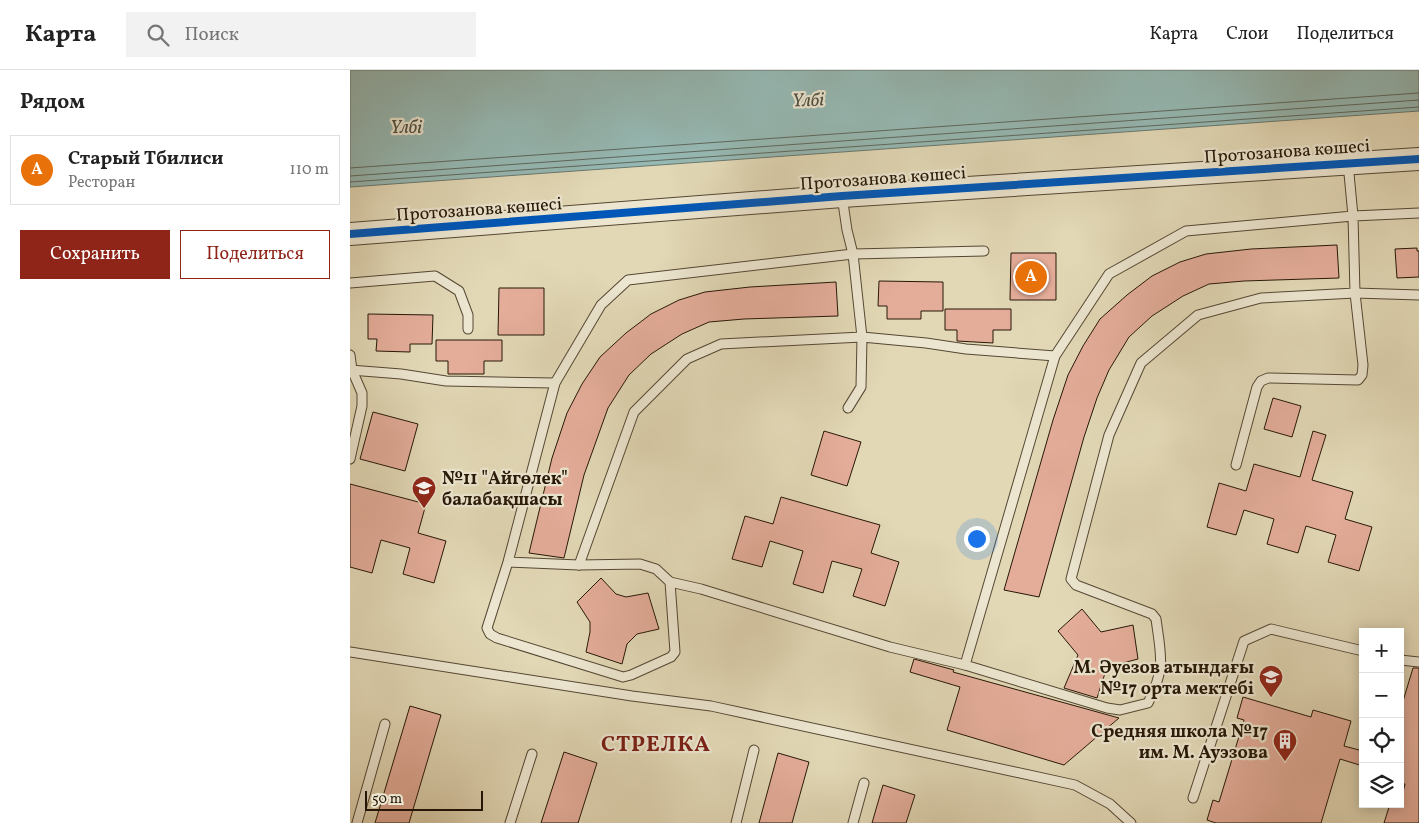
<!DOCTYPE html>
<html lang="ru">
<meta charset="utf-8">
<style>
:root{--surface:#fff;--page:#f2f2f2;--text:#222;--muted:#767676;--line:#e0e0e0;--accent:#8f2418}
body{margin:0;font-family:Vollkorn,serif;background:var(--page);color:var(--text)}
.controls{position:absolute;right:15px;bottom:15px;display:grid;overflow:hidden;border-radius:0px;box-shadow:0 2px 12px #0003}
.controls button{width:45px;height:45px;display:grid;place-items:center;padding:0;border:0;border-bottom:1px solid var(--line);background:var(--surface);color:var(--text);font:25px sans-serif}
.scale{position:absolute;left:15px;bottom:12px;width:118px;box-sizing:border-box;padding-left:5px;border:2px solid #261707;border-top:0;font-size:14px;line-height:18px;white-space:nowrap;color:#261707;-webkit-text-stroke:4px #ece6d0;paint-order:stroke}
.you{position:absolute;left:626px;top:468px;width:18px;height:18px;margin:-12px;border:4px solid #fff;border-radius:50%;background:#1a73e8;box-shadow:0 0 0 8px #1a73e833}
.badge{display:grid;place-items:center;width:32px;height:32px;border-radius:50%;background:var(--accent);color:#fff;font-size:16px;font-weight:700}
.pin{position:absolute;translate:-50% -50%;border:2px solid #fff;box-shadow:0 1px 5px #0006}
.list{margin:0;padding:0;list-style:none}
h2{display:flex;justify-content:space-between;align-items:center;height:65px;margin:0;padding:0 20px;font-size:21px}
h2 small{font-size:16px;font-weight:400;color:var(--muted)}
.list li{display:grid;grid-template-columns:32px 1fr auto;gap:15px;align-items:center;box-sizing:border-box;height:70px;margin:0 10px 10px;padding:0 10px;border:1px solid var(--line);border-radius:0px}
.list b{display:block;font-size:19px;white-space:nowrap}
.list p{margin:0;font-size:16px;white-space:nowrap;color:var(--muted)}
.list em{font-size:16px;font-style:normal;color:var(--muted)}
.actions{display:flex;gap:10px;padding:15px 20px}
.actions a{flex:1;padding:11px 0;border:1px solid var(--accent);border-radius:0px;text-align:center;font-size:18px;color:var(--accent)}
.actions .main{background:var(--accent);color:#fff}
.icon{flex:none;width:28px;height:28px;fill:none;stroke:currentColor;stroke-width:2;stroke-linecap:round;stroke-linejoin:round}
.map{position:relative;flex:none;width:1069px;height:753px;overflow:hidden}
header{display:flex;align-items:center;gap:30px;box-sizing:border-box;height:70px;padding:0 25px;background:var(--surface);border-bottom:1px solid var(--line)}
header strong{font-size:24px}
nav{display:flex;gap:28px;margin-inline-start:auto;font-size:18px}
.search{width:350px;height:45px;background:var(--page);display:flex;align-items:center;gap:12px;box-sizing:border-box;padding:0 18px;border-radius:0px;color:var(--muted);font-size:19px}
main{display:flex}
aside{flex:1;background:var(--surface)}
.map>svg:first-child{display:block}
.water{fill:#96b9b4;stroke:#69786f}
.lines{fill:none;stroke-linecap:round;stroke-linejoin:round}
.shore{stroke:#5e685e;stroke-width:1}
.building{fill:#e4ad9a;stroke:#261707}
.service-casing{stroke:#554733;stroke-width:11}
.tertiary-casing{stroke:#554733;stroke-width:24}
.service{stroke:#ece6d0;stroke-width:9}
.tertiary{stroke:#ece6d0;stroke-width:22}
.cycleway-casing{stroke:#ece6d0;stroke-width:11}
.cycleway{stroke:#0057b8;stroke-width:8}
.labels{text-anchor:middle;stroke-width:4.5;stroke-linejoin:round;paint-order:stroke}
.street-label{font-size:18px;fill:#261707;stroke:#ece6d0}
.poi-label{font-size:18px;font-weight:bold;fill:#261707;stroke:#ece6d0;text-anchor:end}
.water-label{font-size:19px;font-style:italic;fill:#4d5044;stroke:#ece6d0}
.district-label{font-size:22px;font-weight:bold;letter-spacing:1px;fill:#7a1f14;stroke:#ece6d0}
</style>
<header>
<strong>Карта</strong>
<div class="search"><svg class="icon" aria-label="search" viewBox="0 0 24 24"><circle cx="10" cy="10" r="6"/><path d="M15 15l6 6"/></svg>Поиск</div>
<nav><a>Карта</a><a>Слои</a><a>Поделиться</a></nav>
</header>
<main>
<aside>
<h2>Рядом<small></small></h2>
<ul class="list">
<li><span class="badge" style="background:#e8710a">A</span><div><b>Старый Тбилиси</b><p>Ресторан</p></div><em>110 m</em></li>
</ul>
<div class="actions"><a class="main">Сохранить</a><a>Поделиться</a></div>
</aside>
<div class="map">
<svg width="1069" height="753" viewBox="0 0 1069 753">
<rect width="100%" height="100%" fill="#e2d8b6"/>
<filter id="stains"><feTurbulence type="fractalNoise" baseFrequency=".004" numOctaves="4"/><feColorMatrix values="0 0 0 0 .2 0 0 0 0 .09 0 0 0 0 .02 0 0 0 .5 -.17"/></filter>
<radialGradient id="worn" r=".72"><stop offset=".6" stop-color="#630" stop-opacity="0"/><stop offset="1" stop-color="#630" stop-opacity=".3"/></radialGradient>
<!-- water -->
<polygon class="water" points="0,0 1069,0 1069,41 0,117"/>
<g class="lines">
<!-- shore -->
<g class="shore">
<polyline points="0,98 1069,23"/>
<polyline points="0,106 1069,30"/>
<polyline points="0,112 1069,37"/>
</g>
</g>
<!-- building -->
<g class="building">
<polygon points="987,175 989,208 894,211 859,214 833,226 802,246 779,267 759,300 747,328 734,367 689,527 654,520 703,350 718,305 733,276 750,249 777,225 802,206 830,192 856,184 901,179"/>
<polygon points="1067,178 1067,181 1069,181 1069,207 1047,208 1045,179"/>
<polygon points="661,183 706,183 706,230 660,230"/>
<polygon points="529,211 593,212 593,241 571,241 571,249 537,249 537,236 528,236"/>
<polygon points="486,212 488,246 394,249 359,252 332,264 301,284 279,305 258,338 234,405 214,488 179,483 202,388 217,343 232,314 250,287 276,263 301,244 329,230 355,222 400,217"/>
<polygon points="149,218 194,218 194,265 148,265"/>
<polygon points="595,239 661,239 661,260 643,260 643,273 607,271 607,260 595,260"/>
<polygon points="18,244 83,245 82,274 60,274 60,282 26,281 27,269 18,269"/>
<polygon points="86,270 152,270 152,291 134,291 134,304 98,304 98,291 86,291"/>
<polygon points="923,328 951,336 942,367 914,359"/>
<polygon points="23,342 68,354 55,401 10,389"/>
<polygon points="474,361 511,372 497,416 461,405"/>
<polygon points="963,361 976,365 962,410 1003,422 995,449 1022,457 1009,501 978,492 986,465 956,456 948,483 917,474 924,449 894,440 886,465 857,457 869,413 896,421 904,394 950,407"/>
<polygon points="0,414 76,434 68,463 96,471 84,513 53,504 60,478 31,470 22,503 0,497"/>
<polygon points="431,427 530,455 521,483 549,492 535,536 503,526 512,499 482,491 473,523 443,514 453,481 420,471 412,497 382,489 395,446 423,454"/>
<polygon points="251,508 266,524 276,527 298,523 309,559 287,564 277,574 272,594 236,582 240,562 240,552 227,532"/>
<polygon points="732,539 751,562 783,555 788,589 757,597 747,628 714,618 728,585 708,561"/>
<polygon points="564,589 604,600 603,602 769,648 714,695 597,660 610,617 560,602"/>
<polygon points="1063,598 1069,598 1069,753 1034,753 1040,734 1050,734 1055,714 1050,713 1050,641"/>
<polygon points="893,627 961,647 963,640 1001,651 994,676 1013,681 1013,696 990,689 971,753 866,753 857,750 863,730 869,732 894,650 887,648"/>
<polygon points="60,636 91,645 59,753 25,753"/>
<polygon points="214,682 247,693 228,753 191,753"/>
<polygon points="428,683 459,692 442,753 409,753"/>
<polygon points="533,715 565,725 556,753 522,753"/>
</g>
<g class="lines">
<defs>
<g id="service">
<path d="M998,93L1003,146L1005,223L911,228L848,245L791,293L759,365L721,509L726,515L802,544L806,549C811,586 816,598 798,633L770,640L757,638L615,595L705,286L759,204L836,161L1003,146L1069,143"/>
<polyline points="0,213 85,206 109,221 118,245 118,259"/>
<polyline points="0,285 2,300 12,323 12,336 0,389"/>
<polyline points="0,300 51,304 96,311 205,313"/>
<polyline points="498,338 511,317 512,267 576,273 616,279 705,286"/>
<polyline points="886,395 907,317 911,311 918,308 1008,310 1012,305 1013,295 1005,223 1069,225"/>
<polyline points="158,492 229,495 290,494 306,499 320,512 325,582 321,587 281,605 273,607 147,568 140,564 137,558 158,492 205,313 251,235 278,210 503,184 634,181"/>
<polyline points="229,495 284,342 337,289 371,274 512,267 503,184 497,160 492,126"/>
<polyline points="320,512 351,519 540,577 615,595"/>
<polyline points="0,582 282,626 361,636 725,715 760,734 781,753"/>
<polyline points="1050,590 1069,592"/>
<polyline points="843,728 894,571 921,559 1013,581"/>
<polyline points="7,753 35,654"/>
<polyline points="160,753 182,684"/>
<polyline points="386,753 404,680"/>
<polyline points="503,753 514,713"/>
</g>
<polyline id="tertiary" points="0,164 492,126 1069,89"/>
</defs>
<!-- service casing -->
<use href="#service" class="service-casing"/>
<!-- tertiary casing -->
<use href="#tertiary" class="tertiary-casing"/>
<!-- service -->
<use href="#service" class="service"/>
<!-- tertiary -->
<use href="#tertiary" class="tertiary"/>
<defs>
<polyline id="cycleway" points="0,164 492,126 1069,89"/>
</defs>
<!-- cycleway casing -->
<use href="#cycleway" class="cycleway-casing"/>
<!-- cycleway -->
<use href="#cycleway" class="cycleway"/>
</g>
<!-- icons -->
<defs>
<symbol id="school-pin" viewBox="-11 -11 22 30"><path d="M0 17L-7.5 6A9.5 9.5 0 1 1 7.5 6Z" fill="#8f2418" stroke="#ece6d0"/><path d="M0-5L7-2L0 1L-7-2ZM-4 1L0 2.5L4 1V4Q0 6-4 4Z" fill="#fff"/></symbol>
<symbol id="building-pin" viewBox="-11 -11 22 30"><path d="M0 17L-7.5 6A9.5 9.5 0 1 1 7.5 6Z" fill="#8f2418" stroke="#ece6d0"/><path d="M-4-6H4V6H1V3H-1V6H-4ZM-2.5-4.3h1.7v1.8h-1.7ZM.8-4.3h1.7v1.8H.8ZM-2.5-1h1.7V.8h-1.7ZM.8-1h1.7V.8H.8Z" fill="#fff"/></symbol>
</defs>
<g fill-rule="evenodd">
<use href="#school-pin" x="60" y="404" width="28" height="38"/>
<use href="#school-pin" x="907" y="593" width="28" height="38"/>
<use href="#building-pin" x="921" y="657" width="28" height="38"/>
</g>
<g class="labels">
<!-- street labels -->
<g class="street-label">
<text transform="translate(937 81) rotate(-4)" y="6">Протозанова көшесі</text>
<text transform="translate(533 108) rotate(-4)" y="6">Протозанова көшесі</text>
<text transform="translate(129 139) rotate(-4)" y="6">Протозанова көшесі</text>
</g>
<!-- poi labels -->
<g class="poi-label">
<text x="92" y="414" text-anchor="start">№11 "Айгөлек"<tspan x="92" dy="21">балабақшасы</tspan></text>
<text x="904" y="603">М. Әуезов атындағы<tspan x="904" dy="21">№17 орта мектебі</tspan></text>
<text x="918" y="667">Средняя школа №17<tspan x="918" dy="21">им. М. Ауэзова</tspan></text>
</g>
<!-- water labels -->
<g class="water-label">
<text transform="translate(458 29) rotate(-2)" y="7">Үлбі</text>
<text x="56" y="63">Үлбі</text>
</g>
<!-- district labels -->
<g class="district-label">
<text x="306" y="681">СТРЕЛКА</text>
</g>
</g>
<rect width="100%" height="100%" filter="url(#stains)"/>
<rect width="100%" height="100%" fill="url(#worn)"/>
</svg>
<div class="controls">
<button>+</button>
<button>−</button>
<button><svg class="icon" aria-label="locate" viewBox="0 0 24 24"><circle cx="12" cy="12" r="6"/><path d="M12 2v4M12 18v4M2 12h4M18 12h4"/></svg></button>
<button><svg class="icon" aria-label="layers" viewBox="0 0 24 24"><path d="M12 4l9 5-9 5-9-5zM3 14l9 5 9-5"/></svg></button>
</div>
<div class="scale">50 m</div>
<div class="you"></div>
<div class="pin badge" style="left:681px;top:207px;background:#e8710a">A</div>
</div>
</main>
